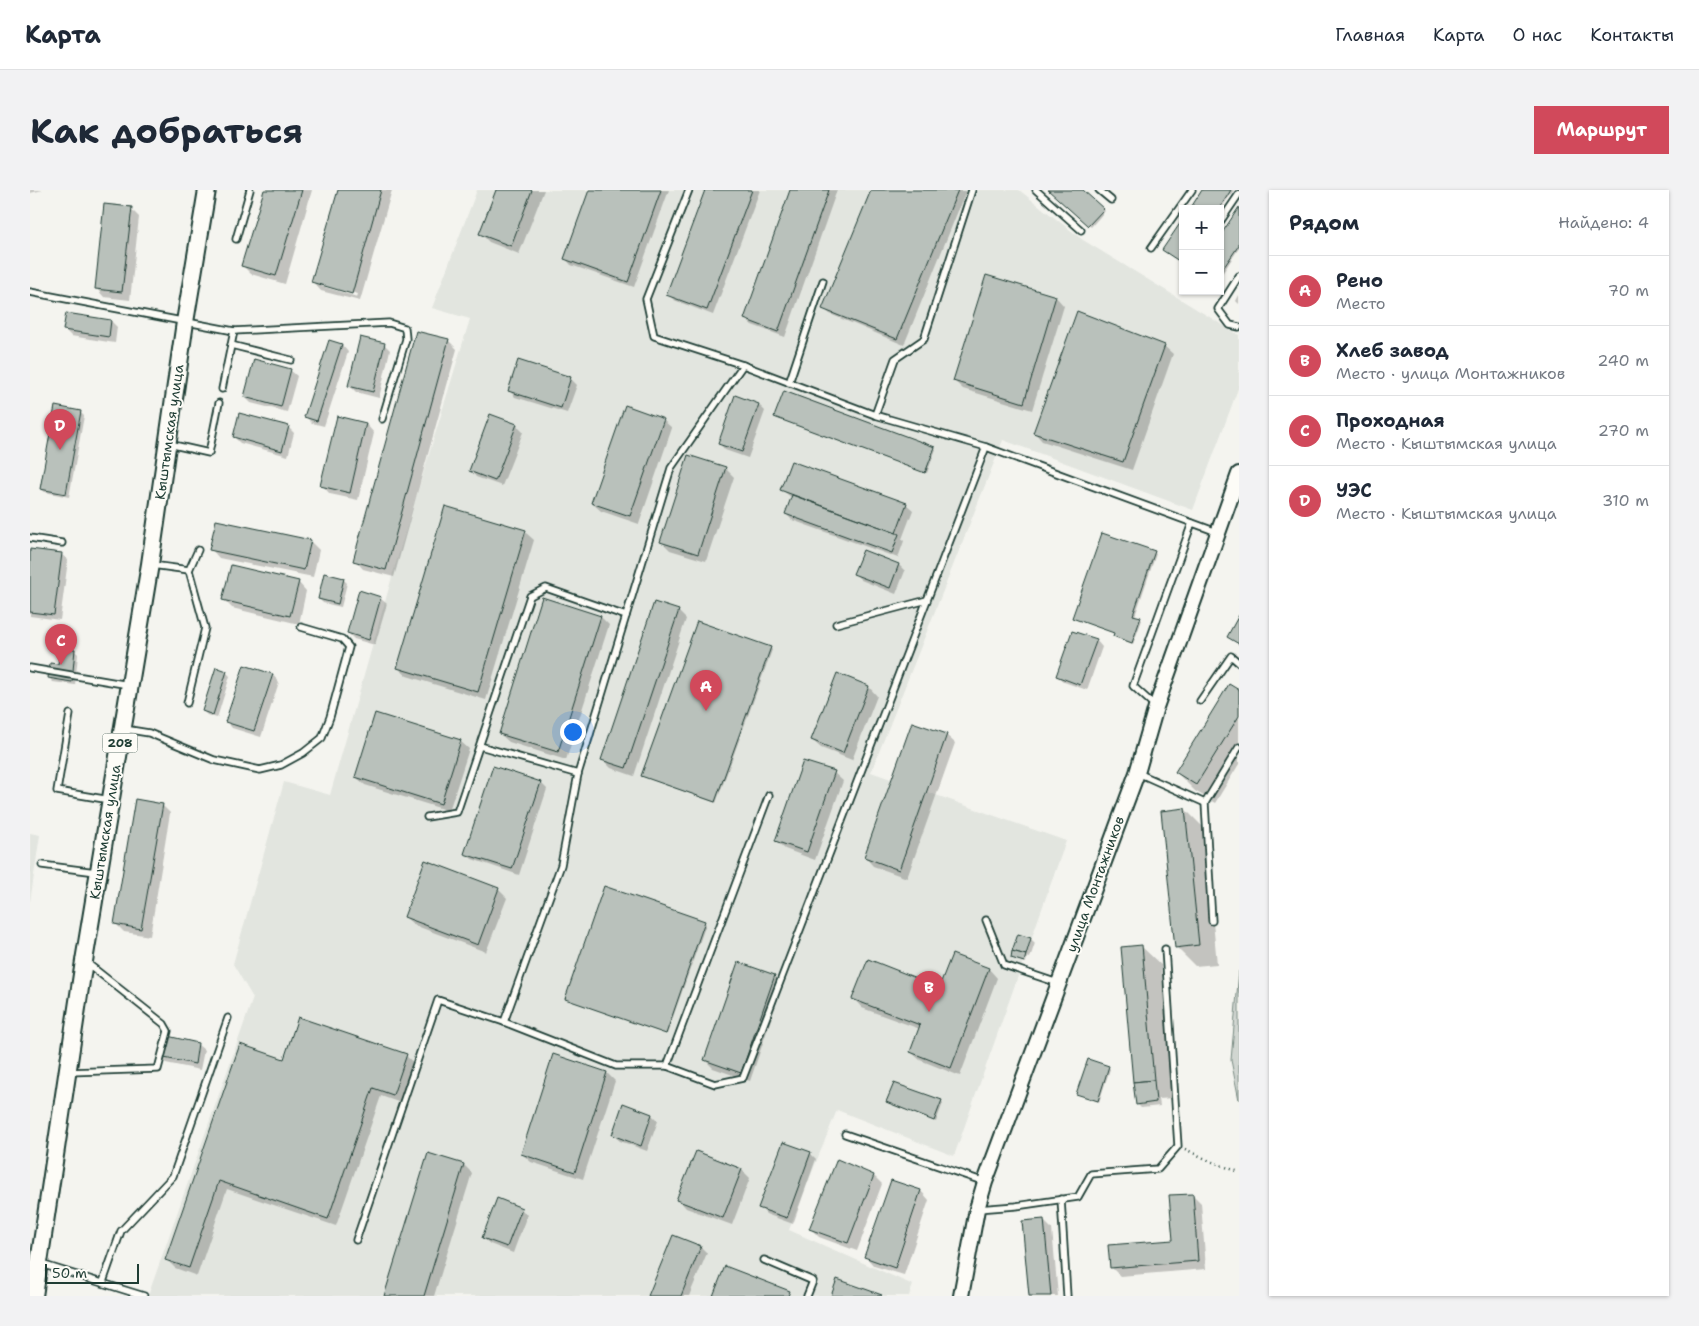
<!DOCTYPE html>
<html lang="ru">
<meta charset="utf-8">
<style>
:root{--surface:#fff;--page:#f2f2f3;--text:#1f2937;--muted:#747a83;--line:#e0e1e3;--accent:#d1495b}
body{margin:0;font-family:"Shantell Sans",sans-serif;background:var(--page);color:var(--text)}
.controls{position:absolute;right:15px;top:15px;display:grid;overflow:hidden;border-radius:0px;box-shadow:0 1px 4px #0004}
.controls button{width:45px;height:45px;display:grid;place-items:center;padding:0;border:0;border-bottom:1px solid var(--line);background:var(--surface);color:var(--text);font:25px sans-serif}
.scale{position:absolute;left:15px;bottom:12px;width:94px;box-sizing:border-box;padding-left:5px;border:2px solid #1f3d34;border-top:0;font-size:14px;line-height:18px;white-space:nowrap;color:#1f3d34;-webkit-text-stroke:4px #fdfcf7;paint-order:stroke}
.you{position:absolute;left:542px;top:541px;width:18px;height:18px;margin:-12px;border:4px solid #fff;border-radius:50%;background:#1a73e8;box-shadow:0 0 0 8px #1a73e833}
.badge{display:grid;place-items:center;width:32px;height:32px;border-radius:50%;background:var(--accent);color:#fff;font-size:16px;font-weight:700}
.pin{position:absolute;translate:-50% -41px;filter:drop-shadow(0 1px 2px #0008)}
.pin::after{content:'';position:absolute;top:26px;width:18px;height:15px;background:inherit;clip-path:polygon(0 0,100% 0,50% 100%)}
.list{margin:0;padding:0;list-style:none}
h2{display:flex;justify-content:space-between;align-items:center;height:65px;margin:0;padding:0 20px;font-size:21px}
h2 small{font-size:16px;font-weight:400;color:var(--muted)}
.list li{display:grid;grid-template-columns:32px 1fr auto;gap:15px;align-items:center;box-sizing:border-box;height:70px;padding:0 20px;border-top:1px solid var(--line)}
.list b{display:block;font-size:19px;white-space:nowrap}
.list p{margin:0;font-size:16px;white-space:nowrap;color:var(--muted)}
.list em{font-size:16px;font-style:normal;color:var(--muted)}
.map{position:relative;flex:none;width:1209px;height:1106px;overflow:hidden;border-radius:0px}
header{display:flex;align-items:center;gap:30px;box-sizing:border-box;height:70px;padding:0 25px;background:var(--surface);border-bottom:1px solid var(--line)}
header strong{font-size:24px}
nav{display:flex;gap:28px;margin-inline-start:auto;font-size:18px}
.intro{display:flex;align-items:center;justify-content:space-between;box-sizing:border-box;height:120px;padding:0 30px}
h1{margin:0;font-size:35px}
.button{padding:12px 22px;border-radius:0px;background:var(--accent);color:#fff;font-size:18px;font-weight:700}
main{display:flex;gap:30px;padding:0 30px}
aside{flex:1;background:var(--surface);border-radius:0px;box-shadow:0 1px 4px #0004}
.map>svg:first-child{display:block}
.built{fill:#e2e5df}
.green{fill:#d1d6d1;stroke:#788a82}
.shadow{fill:#0003;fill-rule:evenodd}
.building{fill:#b9c1bb;stroke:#1f3d34}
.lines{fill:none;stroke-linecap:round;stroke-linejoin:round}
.service-casing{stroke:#1f3d34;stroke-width:9}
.tertiary-casing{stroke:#1f3d34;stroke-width:18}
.primary-casing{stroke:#1f3d34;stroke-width:20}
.path{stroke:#1f3d34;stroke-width:2.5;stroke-dasharray:1 4;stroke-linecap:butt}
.service{stroke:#fdfcf7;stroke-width:5.5}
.tertiary{stroke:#fdfcf7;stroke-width:14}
.primary{stroke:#fdfcf7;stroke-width:16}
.labels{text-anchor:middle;stroke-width:4;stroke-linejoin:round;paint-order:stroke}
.shield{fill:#fdfcf7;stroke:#62766e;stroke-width:1}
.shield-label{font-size:12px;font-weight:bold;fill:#1f3d34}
.street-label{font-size:14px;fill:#1f3d34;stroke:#fdfcf7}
</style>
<header>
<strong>Карта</strong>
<nav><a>Главная</a><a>Карта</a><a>О нас</a><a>Контакты</a></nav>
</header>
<div class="intro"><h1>Как добраться</h1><a class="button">Маршрут</a></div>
<main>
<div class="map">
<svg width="1209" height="1106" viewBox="0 0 1209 1106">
<rect width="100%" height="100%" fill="#f4f4ef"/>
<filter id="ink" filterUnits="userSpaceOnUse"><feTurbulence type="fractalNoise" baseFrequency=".02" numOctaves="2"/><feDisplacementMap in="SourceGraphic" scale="10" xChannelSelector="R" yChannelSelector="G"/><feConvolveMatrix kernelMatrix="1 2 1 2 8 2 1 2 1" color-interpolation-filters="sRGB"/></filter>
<g filter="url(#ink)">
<!-- built -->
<g class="built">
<polygon points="447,0 989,0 1053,50 1209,145 1209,196 1163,320 973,250 841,582 1036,651 924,966 807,920 759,1040 883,1095 879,1106 118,1106 223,808 203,774 254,592 300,605 366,373 440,129 402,118"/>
<polygon points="0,643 10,645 0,712"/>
</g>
<!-- green -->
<polygon class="green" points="1209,781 1209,910 1201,870"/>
<!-- shadow -->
<g class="shadow">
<polygon points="0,0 13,0 0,3"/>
<polygon points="235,0 282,0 255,94 221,84 213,76"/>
<path d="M309,0H362L330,111L291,101L283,92ZM291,94L328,104L327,107L291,96Z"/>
<polygon points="468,0 514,0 489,64 459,52 451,44"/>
<polygon points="560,0 639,0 604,97 541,75 535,68"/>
<polygon points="677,0 730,0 683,125 644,110 638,104"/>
<polygon points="762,0 807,0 755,147 722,135 715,129"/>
<polygon points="842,0 936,1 874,155 800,124 793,118"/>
<polygon points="1019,0 1051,0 1075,21 1061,37"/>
<polygon points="1174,0 1204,0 1190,20 1161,19"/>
<polygon points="101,19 109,27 100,110 74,107 66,98"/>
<polygon points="1209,20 1209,58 1190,87 1190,48"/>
<polygon points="957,86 1026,107 1034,116 1002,220 933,199 924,191"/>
<polygon points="1209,105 1209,114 1206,111"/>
<polygon points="81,131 87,137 85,153 41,146 35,140"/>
<polygon points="418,150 427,159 364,387 333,379 325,370"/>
<polygon points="300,152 312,155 318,162 294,236 282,233 276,227"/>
<polygon points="354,154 360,160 349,208 326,202 320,196"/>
<polygon points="1134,156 1143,164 1102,280 1012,251 1004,242"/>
<polygon points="260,180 267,186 257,222 221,213 215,207"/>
<polygon points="540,188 547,195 537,223 485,207 479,200"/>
<polygon points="729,215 735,221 718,268 695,260 689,253"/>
<polygon points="50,222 54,226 39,307 15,302 11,299"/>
<polygon points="308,228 336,234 344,243 328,310 300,304 292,295"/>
<polygon points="747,228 904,258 906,259 897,283"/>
<polygon points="633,230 642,238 609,334 571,321 562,313"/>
<polygon points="486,235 493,242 472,296 446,287 440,280"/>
<polygon points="258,237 264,243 258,266 210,253 204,247"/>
<polygon points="695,278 704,287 676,371 640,360 631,351"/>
<polygon points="752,300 876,314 883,320 872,349 874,351 868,368 762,330 756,324 762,308"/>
<polygon points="495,342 504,350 456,510 377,486 368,478"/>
<polygon points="280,351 289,360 283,387 189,368 181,359"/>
<polygon points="0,360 31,364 38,370 30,430 0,426"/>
<polygon points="834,361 869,375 875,381 866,404 831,390 825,384"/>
<polygon points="1125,362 1126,364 1105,426 1112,430 1103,454 1086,448 1085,446 1086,443 1044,428"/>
<polygon points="313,389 317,393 311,417 293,413 289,409"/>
<polygon points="268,392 276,401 269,434 202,418 194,410"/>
<polygon points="350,408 357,414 345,455 324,449 318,443"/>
<polygon points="648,421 656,429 604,586 581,578 573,570"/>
<polygon points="571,427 579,435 536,570 479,552 470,544"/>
<polygon points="1066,450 1072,457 1057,500 1034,492 1027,486"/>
<polygon points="740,458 742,460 686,613 614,587"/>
<polygon points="44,460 48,464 45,495 23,492 19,488"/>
<polygon points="214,476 243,485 249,492 231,547 202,538 196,531"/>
<polygon points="196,482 200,486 187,528 177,525 173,521"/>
<polygon points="808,485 839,497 847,506 822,570 791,558 782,550"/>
<polygon points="1209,501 1209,574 1185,613 1165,601 1146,582"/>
<polygon points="916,545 925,553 877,688 843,676 835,667"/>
<polygon points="430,551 439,559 419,621 335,595 326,587"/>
<polygon points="464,578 511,593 517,599 489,685 442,669 435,663"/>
<polygon points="804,583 813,591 785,670 755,659 746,651"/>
<polygon points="132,615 140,623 120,746 94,742 86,734"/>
<polygon points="1155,619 1174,638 1187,774 1165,776 1146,757"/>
<polygon points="396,672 469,700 477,708 456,762 384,735 375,727"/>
<polygon points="674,732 676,734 637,844 537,809"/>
<polygon points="988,745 1001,749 1005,753 1000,768 997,767 996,773 984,769"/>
<polygon points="1112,757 1131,775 1143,908 1129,909 1130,916 1111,918 1107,914"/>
<polygon points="922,766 959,779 967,788 930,886 890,870 881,862 890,839 832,818 824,809 910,798"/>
<polygon points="744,786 753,794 720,891 683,878 675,870"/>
<polygon points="167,854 174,860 170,880 136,873 130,867"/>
<polygon points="376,866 385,874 371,913 351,906 306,1036 197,999 167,1086 145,1078 137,1070 255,871"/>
<polygon points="1078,877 1080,879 1069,912 1048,904"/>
<polygon points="577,883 585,891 553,989 501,972 492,964"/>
<polygon points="911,911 913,913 906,932 857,912"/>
<polygon points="622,925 628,931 617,961 590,951 583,945"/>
<polygon points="666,962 712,980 720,988 702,1035 656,1018 648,1009"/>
<polygon points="780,963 786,969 763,1034 736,1024 730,1017"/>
<polygon points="434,975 442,983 404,1106 356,1106"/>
<polygon points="844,986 852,994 827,1061 789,1047 781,1039"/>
<polygon points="861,992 891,1001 899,1010 874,1085 844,1076 836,1067"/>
<polygon points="1163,1005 1171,1013 1176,1079 1090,1086 1081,1077 1144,1051"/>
<polygon points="491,1019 497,1025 483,1063 460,1054 453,1048"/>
<polygon points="1013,1030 1022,1039 1028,1106 1000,1106"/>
<polygon points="671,1057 677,1063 659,1106 620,1106"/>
</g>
<!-- building -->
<g class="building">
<polygon points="234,0 272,0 246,86 211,76"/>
<polygon points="308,0 351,0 322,104 281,92"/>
<polygon points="466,0 502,0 481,56 449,44"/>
<polygon points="559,0 631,0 598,92 534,69"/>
<polygon points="675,0 722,0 677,120 636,105"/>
<polygon points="760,0 799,0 748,142 714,129"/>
<polygon points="841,0 928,0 867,149 792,119"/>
<polygon points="1018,0 1053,0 1074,19 1058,36"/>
<polygon points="1172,0 1201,0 1189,19 1160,19"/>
<polygon points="74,14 102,17 92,102 65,99"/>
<polygon points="1209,17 1209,55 1190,83 1190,46"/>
<polygon points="1153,29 1153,72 1152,73 1132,60"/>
<polygon points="956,85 1026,106 994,213 923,191"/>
<polygon points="1047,121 1135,155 1093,272 1003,243"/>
<polygon points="36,123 81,130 79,147 33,140"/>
<polygon points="386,141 419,149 356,380 323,371"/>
<polygon points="330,147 355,153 343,202 318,196"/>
<polygon points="299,150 312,154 287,231 274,227"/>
<polygon points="224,169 261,179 251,217 214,207"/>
<polygon points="488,170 541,187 531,218 478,201"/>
<polygon points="754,201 905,257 895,283 744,227"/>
<polygon points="705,205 729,214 712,262 688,254"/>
<polygon points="595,215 634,229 600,326 561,313"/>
<polygon points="25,216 51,221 36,304 10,299"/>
<polygon points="209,223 259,236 252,261 203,247"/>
<polygon points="460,224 487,234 465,291 439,281"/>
<polygon points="307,226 336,233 320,303 290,296"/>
<polygon points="658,265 696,277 668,364 630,352"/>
<polygon points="761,271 877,313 866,343 750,300"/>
<polygon points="762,305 869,344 862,363 755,324"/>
<polygon points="415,316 496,340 448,502 367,478"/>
<polygon points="186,330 281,350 274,380 179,360"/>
<polygon points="1072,343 1125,361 1103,425 1111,427 1102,453 1083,446 1084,443 1042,428"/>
<polygon points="0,359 32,363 24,425 0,422"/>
<polygon points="833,360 869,374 860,398 823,384"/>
<polygon points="201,375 269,391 260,426 192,410"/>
<polygon points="294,383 314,388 308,414 288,409"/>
<polygon points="329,400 351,407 339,450 317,443"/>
<polygon points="512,407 571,426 528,562 469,544"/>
<polygon points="624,412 649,420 596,578 571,570"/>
<polygon points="1209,425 1209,454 1197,447"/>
<polygon points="667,431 741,457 685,612 611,586"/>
<polygon points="1042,441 1067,449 1050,495 1026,486"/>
<polygon points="31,457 45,459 42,492 18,488 20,473 28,474"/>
<polygon points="214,475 243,484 224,541 195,532"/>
<polygon points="186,477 197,481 183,525 172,521"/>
<polygon points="807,483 839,496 813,563 781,550"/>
<polygon points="1199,494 1209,500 1209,526 1166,595 1145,582"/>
<polygon points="345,523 431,550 411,614 325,587"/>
<polygon points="882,532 917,544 869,680 834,667"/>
<polygon points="773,571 805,581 777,662 745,651"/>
<polygon points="463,576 511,592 482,679 434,664"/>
<polygon points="105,609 133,614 111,739 84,734"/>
<polygon points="1155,618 1169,755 1145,758 1131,621"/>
<polygon points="395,670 469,698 448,755 374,727"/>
<polygon points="574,696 675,731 636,844 535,809"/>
<polygon points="988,744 1001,748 996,765 982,761"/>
<polygon points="1112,755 1124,890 1103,892 1091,757"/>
<polygon points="982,761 996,765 994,772 981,768"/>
<polygon points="922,764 959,778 921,878 880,862 890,835 822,809 838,769 909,797"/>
<polygon points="708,772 745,785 711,883 674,870"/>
<polygon points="268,827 377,864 363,905 343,898 298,1029 189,991 159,1078 135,1070 210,854 254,869"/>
<polygon points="133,845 168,853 165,874 129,867"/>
<polygon points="523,864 577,882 545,982 491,964"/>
<polygon points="1058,869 1079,876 1068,911 1046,904"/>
<polygon points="1124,890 1126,912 1106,915 1103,892"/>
<polygon points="864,893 912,910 904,931 856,912"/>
<polygon points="593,913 622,924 611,956 582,945"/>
<polygon points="753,952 781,962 757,1028 728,1018"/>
<polygon points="666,961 712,979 693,1028 646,1010"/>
<polygon points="398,963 434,974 394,1106 354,1106"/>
<polygon points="807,969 844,985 818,1053 779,1039"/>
<polygon points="861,990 891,1000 865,1078 834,1067"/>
<polygon points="1163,1004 1168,1071 1080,1078 1078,1055 1143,1050 1139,1005"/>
<polygon points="467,1008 492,1018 477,1057 452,1048"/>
<polygon points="1014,1029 1021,1106 999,1106 992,1031"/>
<polygon points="643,1045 671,1056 651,1106 618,1106"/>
<polygon points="695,1076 760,1101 758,1106 683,1106"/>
<polygon points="807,1089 852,1105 851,1106 801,1106"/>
</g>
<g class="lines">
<defs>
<g id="service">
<polyline points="659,0 616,109 624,146 713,175 845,225 956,257 1187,342"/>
<polyline points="1006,0 1051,40"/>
<polyline points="1069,0 1081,10"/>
<polyline points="1190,32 1209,4"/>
<polyline points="206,49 220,0"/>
<polyline points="1121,58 1162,0"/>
<polyline points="1209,86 1188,119 1200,135 1209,137"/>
<polyline points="0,102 204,141 359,133 375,138 376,149 352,229"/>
<polyline points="201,155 261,170"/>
<polyline points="759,193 793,91"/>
<polyline points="192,199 204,141"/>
<polyline points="845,225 865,169 894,149 942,0"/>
<polyline points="139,254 179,263 189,213"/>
<polyline points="0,348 32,353"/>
<polyline points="122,375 159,380"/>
<polyline points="806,434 897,410"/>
<polyline points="0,478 99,495"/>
<polyline points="1170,511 1201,466 1209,473"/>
<polyline points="157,513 175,438 159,380 168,360"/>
<polyline points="1125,516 1103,496 1162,333"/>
<polyline points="40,524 27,601 80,610"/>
<polyline points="94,539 119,543 184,570 230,580 251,575 273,563 292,548 300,527 319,457 312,449 271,437"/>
<polyline points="450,556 548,584"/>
<polyline points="1108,583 1175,613"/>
<polyline points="397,627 427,622 500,406 516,398 596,426"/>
<polyline points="12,675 66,682"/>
<polyline points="956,730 974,775 1028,793"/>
<polyline points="1182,731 1175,613 1209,557"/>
<polyline points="474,832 531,675 548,584 641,278 713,175"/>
<polyline points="637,876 685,894 713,888 956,257"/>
<polyline points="39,882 128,879 138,841 134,834 57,773"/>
<polyline points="815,944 955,992"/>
<polyline points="1031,1009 1037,1106"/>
<polyline points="948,1019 986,1016 1048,1007 1061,984 1128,979 1148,956 1135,759"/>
<polyline points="326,1050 408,810 474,832 586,876 637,876 739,605"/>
<polyline points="734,1070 783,1091 777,1106"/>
<polyline points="11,1074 114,1106"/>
<polyline points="73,1092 91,1041 143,986 198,828"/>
</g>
<polyline id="tertiary" points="931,1106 947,1019 955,992 1107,583 1126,517 1209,284"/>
<polyline id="primary" points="4,1106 54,771 120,374 155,132 177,0"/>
</defs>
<!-- service casing -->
<use href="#service" class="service-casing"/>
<!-- tertiary casing -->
<use href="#tertiary" class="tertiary-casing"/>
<!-- primary casing -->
<use href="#primary" class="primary-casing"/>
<!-- path -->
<polyline class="path" points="1155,959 1180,971 1209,982"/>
<!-- service -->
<use href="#service" class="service"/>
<!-- tertiary -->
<use href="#tertiary" class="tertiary"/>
<!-- primary -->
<use href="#primary" class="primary"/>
</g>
</g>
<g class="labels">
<!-- shield labels -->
<rect class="shield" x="72.5" y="543.5" width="35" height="19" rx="4"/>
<g class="shield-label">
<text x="90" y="557">208</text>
</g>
<!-- street labels -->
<g class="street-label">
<text transform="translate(139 242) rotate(-82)" y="5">Кыштымская улица</text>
<text transform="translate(75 642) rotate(-81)" y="5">Кыштымская улица</text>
<text transform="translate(1065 694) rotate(-70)" y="5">улица Монтажников</text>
</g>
</g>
</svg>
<div class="controls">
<button>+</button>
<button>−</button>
</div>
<div class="scale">50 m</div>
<div class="you"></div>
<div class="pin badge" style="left:676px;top:521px">A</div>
<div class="pin badge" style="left:899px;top:822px">B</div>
<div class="pin badge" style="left:31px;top:475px">C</div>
<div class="pin badge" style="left:30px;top:260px">D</div>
</div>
<aside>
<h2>Рядом<small>Найдено: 4</small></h2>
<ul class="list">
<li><span class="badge">A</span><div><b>Рено</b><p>Место</p></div><em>70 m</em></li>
<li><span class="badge">B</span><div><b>Хлеб завод</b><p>Место · улица Монтажников</p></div><em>240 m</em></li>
<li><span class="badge">C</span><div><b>Проходная</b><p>Место · Кыштымская улица</p></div><em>270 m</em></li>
<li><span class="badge">D</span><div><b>УЭС</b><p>Место · Кыштымская улица</p></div><em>310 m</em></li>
</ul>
</aside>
</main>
